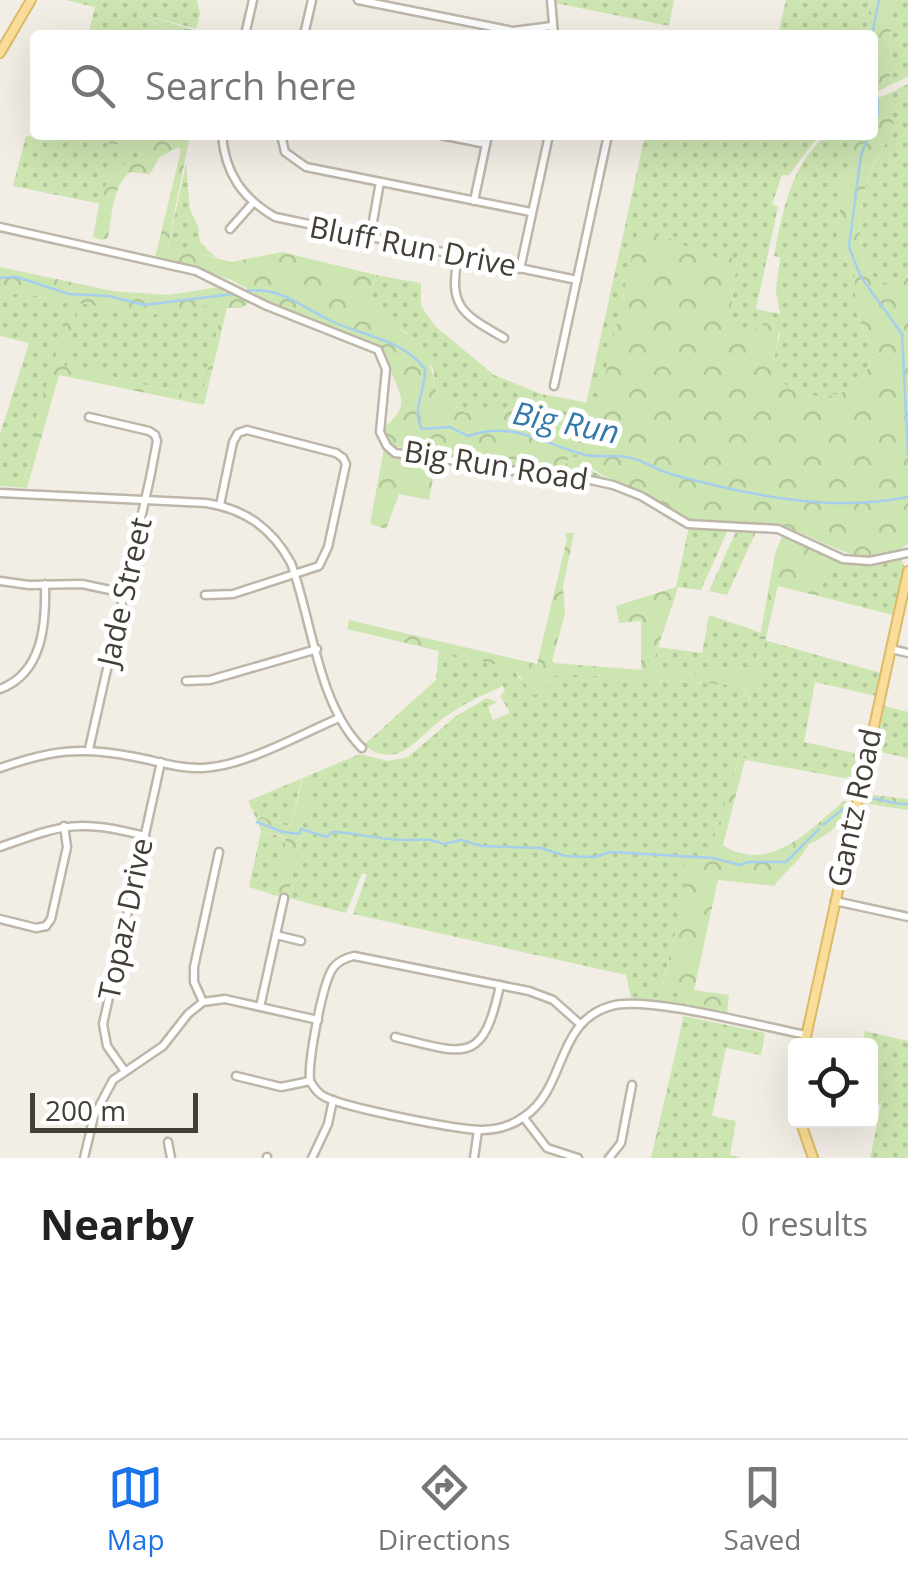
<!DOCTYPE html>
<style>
:root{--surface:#fff;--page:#f2f2f2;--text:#222;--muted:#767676;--line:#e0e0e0;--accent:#1a73e8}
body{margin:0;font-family:"Open Sans",sans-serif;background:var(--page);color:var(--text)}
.controls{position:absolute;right:30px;bottom:30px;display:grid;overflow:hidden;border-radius:10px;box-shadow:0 10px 40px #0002}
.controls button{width:90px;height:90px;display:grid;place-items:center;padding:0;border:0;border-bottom:2px solid var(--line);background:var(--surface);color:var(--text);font:50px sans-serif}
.scale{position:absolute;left:30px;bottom:25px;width:168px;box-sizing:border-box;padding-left:10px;border:5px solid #443f36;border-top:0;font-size:28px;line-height:35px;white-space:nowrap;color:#443f36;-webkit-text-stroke:8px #fff;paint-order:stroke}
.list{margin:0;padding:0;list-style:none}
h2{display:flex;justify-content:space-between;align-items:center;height:130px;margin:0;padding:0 40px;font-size:42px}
h2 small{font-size:32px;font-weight:400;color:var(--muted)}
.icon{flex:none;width:55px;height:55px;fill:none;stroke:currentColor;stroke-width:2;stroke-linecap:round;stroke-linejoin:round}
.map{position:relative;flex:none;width:908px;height:1158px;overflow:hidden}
.search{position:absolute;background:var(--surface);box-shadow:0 10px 40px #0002;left:30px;right:30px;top:30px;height:110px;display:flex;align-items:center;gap:25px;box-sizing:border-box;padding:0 35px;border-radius:10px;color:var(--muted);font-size:38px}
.sheet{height:280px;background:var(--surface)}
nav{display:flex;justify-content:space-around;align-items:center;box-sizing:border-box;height:140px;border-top:2px solid var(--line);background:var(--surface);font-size:28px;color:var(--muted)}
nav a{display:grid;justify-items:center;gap:5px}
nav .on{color:var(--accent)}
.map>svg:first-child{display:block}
.grass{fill:url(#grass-dots)}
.forest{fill:url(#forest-crowns)}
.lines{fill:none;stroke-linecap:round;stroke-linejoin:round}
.stream{stroke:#a5cfec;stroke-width:2.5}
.minor-casing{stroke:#bdb6a9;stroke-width:11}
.major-casing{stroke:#ddba69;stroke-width:12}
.minor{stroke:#fff;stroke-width:6}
.major{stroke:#f9dd98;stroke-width:8}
.labels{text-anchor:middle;stroke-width:10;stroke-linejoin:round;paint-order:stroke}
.street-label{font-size:30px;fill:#443f36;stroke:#fff}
.water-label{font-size:32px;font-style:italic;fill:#3579ab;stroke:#fff}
</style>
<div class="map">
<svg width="908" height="1158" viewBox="0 0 908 1158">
<defs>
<pattern id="grass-dots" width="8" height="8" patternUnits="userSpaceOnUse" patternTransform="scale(2.5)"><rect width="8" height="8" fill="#cde5b1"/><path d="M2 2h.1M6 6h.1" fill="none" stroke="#b1c699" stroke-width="1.8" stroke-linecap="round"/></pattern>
<pattern id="forest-crowns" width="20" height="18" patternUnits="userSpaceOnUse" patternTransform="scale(2.5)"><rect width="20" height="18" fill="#cde5b1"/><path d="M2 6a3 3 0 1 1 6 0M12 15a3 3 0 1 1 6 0" fill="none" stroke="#b1c699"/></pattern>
</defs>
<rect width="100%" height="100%" fill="#f2eee6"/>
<!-- grass -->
<g class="grass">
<polygon points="66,0 197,0 200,14 196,29 142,14 136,15 182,35 88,35 95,7"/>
<polygon points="555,0 674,0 669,26 555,3"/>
<polygon points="786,0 871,0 865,35 778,35"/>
<polygon points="891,0 908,0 908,77 890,85"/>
<path d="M908,84V277L881,286C849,255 858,196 876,160C881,150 888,142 892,132C896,122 891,105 890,93Z"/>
<path d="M645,135H819L789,175H782L772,204L778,207L756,309L780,314L776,290L780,258L774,256C783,210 790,167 826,135H856L851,164L842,184L837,242L855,277V309L874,354C870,362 866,376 860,382C839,403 790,401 776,374C771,362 777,347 780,335L772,323L749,331L729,328L737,260L708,256L639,226L600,398L595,404H586Z"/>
<path d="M26,136L117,144L143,154C119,175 110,165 101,204L13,186Z"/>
<polygon points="186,164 190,210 198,226 200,242 215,257 168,246"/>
<polygon points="376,275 421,283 421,306 436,327 494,375 541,394 510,410 465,413 436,391 433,369 407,333 374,311 371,299"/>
<polygon points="0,294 26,294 88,304 219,306 222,309 202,398 63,366 75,313 24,479 0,478 0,434 29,343 0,336"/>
<polygon points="570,455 578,455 590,470 618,483 562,471"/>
<polygon points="689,527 728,530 701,590 676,587"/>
<polygon points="737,529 756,532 727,595 709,591"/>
<polygon points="901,559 905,568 893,615 818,596 828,566 865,568 866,563"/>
<polygon points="709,615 762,633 755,669 706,667 698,674 650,671 658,647 702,653"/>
<path d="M764,640L881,673L876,696L815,682L804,742L863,755L858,780L845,775L740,755L710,852L706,858L684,860V899L662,987L686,994L685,1006L631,998L626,975L353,914L367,875L362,873L346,913L288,898L311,782L302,780L290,827L262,817L257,820L248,801L360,754L388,761L408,757L456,716L487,698L497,702L488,707L493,720L510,713L500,696L505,691L503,686C483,695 463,704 445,717C418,735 400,773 364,745L436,680L439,649L514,669L519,678L542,694L551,676L565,674L734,685L743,687L750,702Z"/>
<polygon points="880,705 908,712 908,758 870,750"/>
<polygon points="261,831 283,837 286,843 274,895 249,887"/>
<polygon points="683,1016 765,1033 761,1055 726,1048 712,1116 736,1121 730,1155 741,1158 659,1158 658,1144 682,1038 679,1038"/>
<polygon points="865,1031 908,1041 908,1158 870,1158 881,1105 871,1103 870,1046 862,1045"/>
</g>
<!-- forest -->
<g class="forest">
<polygon points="871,0 891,0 890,85 873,94 873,35 865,35"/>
<polygon points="135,14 142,14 210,35 182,35"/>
<path d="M890,93C891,105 896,121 892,132C889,142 881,150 876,159C858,196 849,255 881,286L908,277V543C871,581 816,533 777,525C755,521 730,524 707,522C682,520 666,506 644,494C621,480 596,478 578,455H570L562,471L532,464L500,468L393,446L384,434V428C412,404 400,397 390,368C386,358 385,353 378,345L271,303L232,280L155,258L181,150L178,147L159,158L150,174L130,172C112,187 112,216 108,238L102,240L93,237C98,214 100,180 121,166C129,161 136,160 143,154L117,144L43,139L44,135H190L168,245L231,262L282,252L376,275L371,299L374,311C409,334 430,346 436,391L465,413L510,410L541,394L595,404L600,398L639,225L708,256L737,259L729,328L749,331L772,323L778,326C781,341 770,358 776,372C789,401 838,403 859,382C866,376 870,362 874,354L855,309V277L837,242L842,184L851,164L856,135H873V100Z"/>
<polygon points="0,267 113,291 168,295 225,286 251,302 241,308 227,308 204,405 59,375 27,488 0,486 0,478 25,478 38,428 34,423 70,311 76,312 64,366 201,398 222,309 205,306 150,315 26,294 0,294"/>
<polygon points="384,449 395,457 436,462 429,500 399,494 386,529 370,524"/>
<polygon points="565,533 574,533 563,587 565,614 552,661 556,663 641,670 641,621 619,623 616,606 676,587 678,588 650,671 698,674 706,667 754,669 775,554 783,534 843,560 866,563 865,568 828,567 818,596 778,586 751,702 743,687 734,685 565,674 551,676 542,694 534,695 514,669 347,629 349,620 537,664 567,539"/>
<path d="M740,755L846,775L850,779L745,760L723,845C768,875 811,830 843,801L849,803C846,821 825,838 809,844C799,862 786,870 774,886L718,880L694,990L729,995L727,1015L685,1006L686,994L662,988L684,899V859L706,858L710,852Z"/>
<polygon points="303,780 311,782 288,898 274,895 286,842 283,836 261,831 257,820 262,817 290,827"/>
<polygon points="863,794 908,799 908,810 861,803"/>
<polygon points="679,1038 682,1039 658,1144 659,1158 651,1158"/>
</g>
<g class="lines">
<!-- stream -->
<g class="stream">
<polyline points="872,35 879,0"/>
<path d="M873,80C878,94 881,116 873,129"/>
<polyline points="869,135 861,155 849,247 861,277 902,334 908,455"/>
<polyline points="0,278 17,277 69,294 109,296 144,305 233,294"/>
<path d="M246,291C279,286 301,306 327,319C360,336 402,338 425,369C426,390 411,410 422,429L450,427L468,436C515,420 541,444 586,455C601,458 617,454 631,458C645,461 659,471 674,475C748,495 832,513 908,497"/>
<path d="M862,799C879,796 891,805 908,804"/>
<path d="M257,822L283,832L299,834L301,829L327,837L332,832C355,832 379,840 404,840C418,840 429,837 443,844L461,840L482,846L541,848L566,856L595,857L610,852L713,858L740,865L748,862H786L819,829"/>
<polyline points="823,825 849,804"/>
</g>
<defs>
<g id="minor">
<polyline points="358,0 513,31 552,26"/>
<polyline points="551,0 554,35"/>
<polyline points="245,35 253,0"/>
<polyline points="304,35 312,0"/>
<path d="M222,135C225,173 242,198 275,217L577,280"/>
<polyline points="281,135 285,152 306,167 531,212"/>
<polyline points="441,135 486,144"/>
<polyline points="474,201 488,135"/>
<polyline points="0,227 196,271 267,306 378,350 386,369 380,432 387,446 395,453 457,461 501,472 535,468 613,485 641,496 688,524 778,529 843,559 870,561 908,553"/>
<polyline points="230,229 253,203"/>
<polyline points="370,238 380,182"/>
<path d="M458,257C448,308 463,314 504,338"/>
<polyline points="520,269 549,135"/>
<polyline points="554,386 608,135"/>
<polyline points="89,417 149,431 155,435"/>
<path d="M0,493L206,503C245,509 272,528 291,563C312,620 318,705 362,748"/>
<polyline points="220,505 233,442 238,433 247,430 336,453 343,458"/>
<polyline points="0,581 29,585 82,584 124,593"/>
<polyline points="205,595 233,594 319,566 328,547 346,464 343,458"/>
<polyline points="891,649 908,653"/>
<polyline points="186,681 210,680 317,649"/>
<path d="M0,689C43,673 46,624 45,584"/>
<polyline points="89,749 150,478 157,441 155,435"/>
<path d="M0,768C51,750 81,746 135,757C157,761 179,769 203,768C245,766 299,735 339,718"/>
<path d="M0,847C65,824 77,819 145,836"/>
<polyline points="835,901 908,917"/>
<polyline points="0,919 36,928 46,926"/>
<polyline points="46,926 51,919 67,847 64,826"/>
<polyline points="276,935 301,941"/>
<polyline points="203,1002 194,982 194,967 219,852"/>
<polyline points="260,1007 284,898"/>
<path d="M395,1037C465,1054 483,1066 500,985"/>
<polyline points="124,1070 107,1046 103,1024 161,762"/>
<polyline points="236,1076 281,1087 310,1081"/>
<path d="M310,1081C314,1088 318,1094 325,1097C347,1108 458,1130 482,1130C497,1130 513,1125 525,1116C567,1087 555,1022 611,1006C647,995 763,1027 806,1035"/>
<path d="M310,1081C308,1061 322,984 333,968C338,961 345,958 354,956L529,991L553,1000L580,1024"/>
<polyline points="524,1118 547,1148 578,1158"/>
<polyline points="168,1142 171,1158"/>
<polyline points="267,1157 267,1158"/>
<polyline points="84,1158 94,1116 113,1080 163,1046 188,1014 203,1002 225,999 318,1020"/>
<polyline points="312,1158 328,1124 333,1100"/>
<polyline points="474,1158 478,1130"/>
<polyline points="609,1158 621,1143 632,1085"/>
</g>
<g id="major">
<polyline points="0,53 31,0"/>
<polyline points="804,1046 908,571"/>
<polyline points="800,1120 813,1158"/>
</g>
</defs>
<!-- minor casing -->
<use href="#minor" class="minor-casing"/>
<!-- major casing -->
<use href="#major" class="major-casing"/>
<!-- minor -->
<use href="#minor" class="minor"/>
<!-- major -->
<use href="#major" class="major"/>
</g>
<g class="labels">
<!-- street labels -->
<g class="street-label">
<text transform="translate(413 247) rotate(11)" y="10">Bluff Run Drive</text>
<text transform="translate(496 466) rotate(9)" y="10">Big Run Road</text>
<text transform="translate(125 592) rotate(-77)" y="10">Jade Street</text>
<text transform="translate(855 808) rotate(-78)" y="10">Gantz Road</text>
<text transform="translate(126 919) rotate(-78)" y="10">Topaz Drive</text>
</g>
<!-- water labels -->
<g class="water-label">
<text transform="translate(566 423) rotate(11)" y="11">Big Run</text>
</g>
</g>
</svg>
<div class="controls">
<button><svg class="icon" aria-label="locate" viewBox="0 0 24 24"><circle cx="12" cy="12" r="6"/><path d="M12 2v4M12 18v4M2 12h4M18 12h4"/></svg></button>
</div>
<div class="scale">200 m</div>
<div class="search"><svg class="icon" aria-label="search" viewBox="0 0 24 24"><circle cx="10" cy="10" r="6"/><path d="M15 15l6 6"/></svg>Search here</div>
</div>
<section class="sheet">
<h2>Nearby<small>0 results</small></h2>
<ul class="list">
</ul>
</section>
<nav>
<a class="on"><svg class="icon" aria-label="map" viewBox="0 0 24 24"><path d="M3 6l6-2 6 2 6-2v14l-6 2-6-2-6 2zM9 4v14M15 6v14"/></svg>Map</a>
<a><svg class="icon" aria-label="directions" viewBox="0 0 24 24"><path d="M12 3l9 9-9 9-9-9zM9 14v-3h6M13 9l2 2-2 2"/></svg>Directions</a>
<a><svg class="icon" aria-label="saved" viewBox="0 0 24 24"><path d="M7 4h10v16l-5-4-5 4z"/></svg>Saved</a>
</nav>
